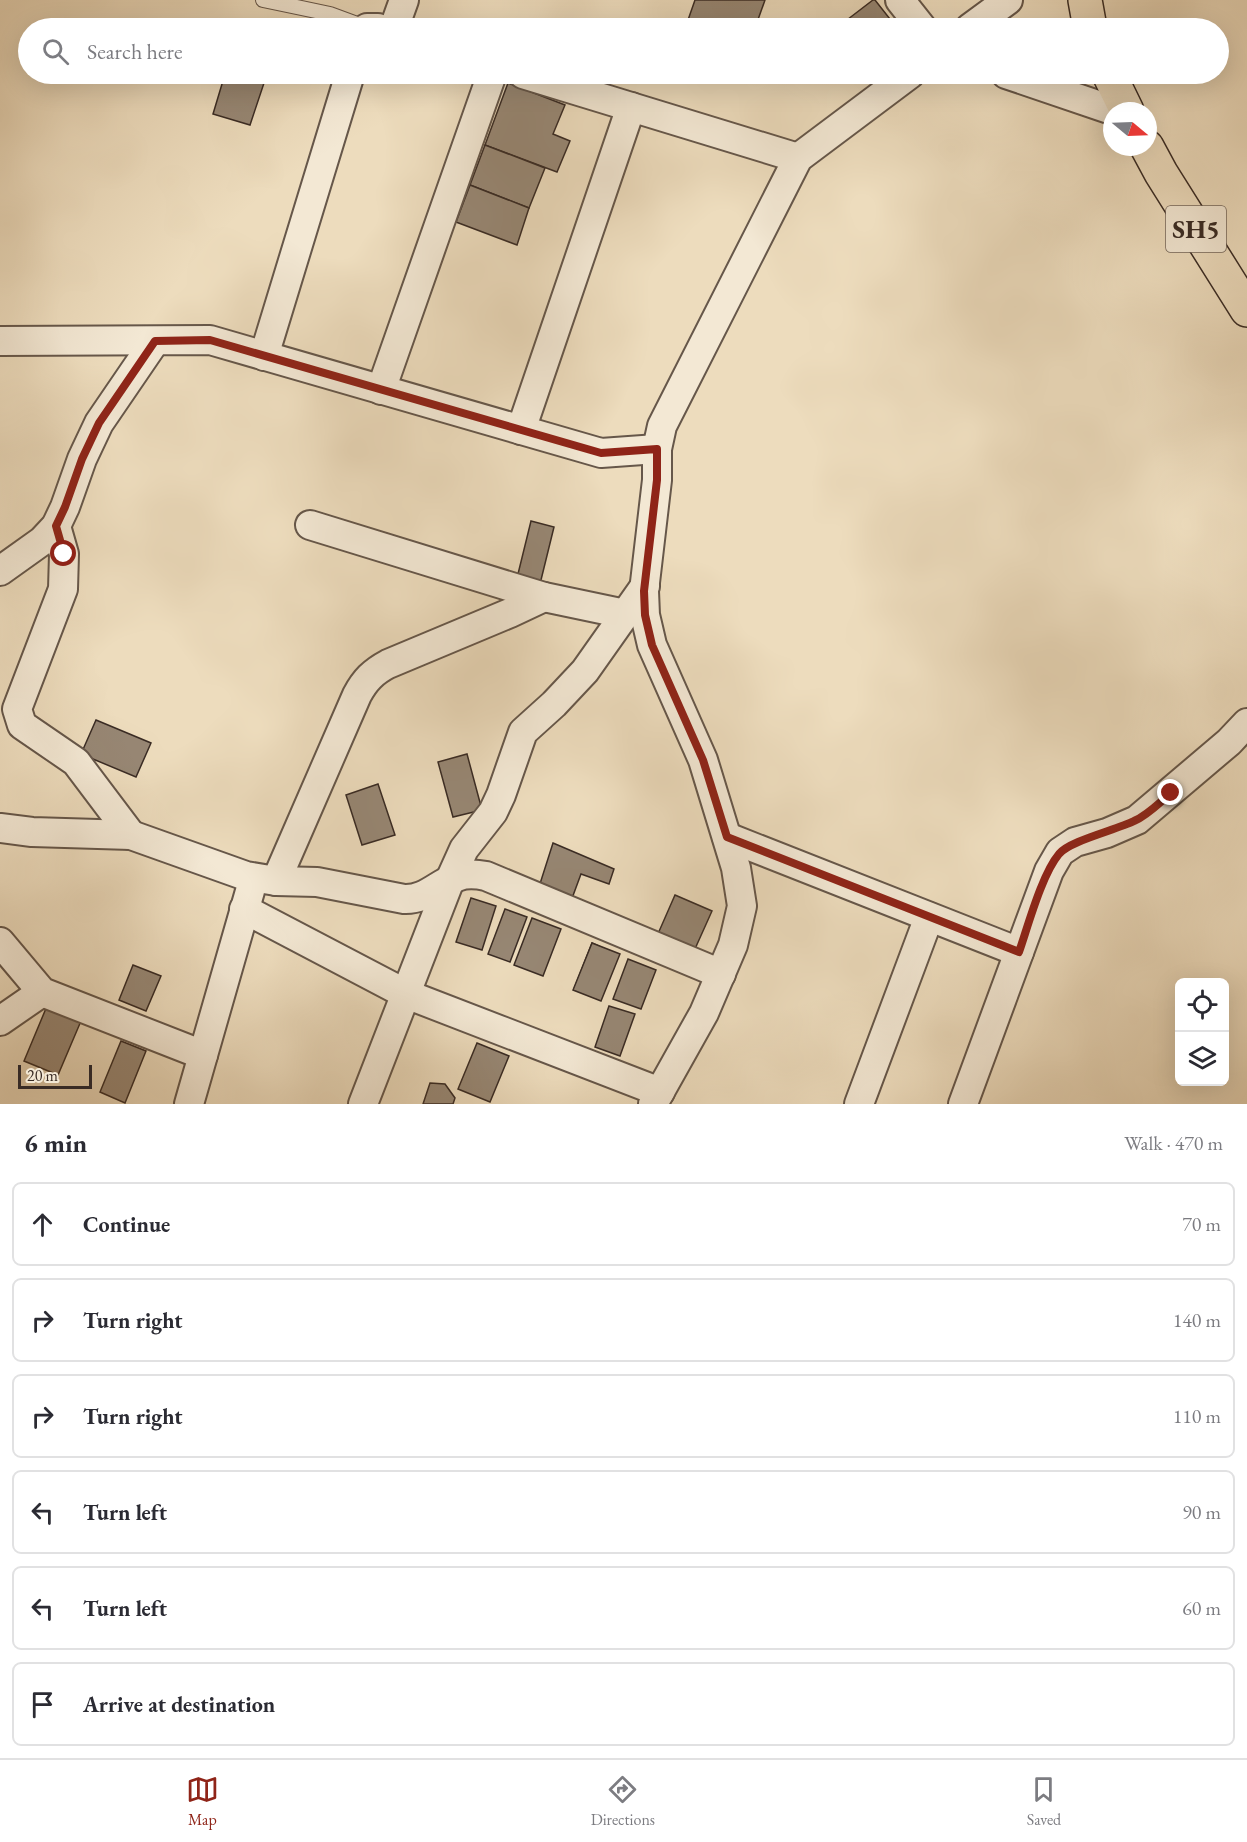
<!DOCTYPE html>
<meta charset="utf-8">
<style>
:root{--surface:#fff;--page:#f2f2f3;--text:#2b2b33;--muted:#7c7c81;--line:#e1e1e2;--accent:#8f2418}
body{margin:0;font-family:"EB Garamond",serif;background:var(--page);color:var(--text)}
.controls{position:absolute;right:18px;bottom:18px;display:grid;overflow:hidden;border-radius:9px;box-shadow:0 6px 24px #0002}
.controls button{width:54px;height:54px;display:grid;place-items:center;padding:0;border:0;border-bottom:2px solid var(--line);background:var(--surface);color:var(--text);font:30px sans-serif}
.compass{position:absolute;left:1103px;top:102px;width:54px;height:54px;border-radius:50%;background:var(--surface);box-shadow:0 6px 24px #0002;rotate:109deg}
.scale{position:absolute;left:18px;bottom:15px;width:74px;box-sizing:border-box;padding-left:6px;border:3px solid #392b24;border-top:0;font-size:16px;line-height:21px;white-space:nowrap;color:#392b24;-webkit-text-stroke:4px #f3e8d4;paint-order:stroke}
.stop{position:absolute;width:18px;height:18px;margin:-14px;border:4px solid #8f2418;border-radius:50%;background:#fff}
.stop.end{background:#8f2418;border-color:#fff;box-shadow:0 2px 6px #0008}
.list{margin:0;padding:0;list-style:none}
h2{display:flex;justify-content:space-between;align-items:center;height:78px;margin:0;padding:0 24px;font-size:26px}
h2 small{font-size:20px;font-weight:400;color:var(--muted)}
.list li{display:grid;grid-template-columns:39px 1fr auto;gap:18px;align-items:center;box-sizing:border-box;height:84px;margin:0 12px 12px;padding:0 12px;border:2px solid var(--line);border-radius:9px}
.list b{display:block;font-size:22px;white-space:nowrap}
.list em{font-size:20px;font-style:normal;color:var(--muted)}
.icon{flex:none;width:33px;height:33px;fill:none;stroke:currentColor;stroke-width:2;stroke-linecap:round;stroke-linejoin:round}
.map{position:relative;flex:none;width:1247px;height:1104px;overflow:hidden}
.search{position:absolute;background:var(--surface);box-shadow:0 6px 24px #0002;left:18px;right:18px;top:18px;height:66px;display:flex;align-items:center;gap:15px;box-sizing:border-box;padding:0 21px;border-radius:33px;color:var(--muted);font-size:22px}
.sheet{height:654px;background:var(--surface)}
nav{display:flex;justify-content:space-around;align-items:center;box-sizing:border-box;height:84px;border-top:2px solid var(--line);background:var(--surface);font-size:16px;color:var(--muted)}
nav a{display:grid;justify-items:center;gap:3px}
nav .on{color:var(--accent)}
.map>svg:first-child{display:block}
.building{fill:#978774;stroke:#392b24;stroke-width:1.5}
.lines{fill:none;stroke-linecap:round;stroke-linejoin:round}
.lane-casing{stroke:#66574a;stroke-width:16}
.street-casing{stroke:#66574a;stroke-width:32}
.primary-casing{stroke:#392b24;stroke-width:36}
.lane{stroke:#f3e8d4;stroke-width:14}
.street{stroke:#f3e8d4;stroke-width:28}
.primary{stroke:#eddcbd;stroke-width:33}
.route{stroke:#8f2418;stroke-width:8}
.labels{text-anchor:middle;stroke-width:6;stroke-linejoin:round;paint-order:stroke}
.shield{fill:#f3e8d4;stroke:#716459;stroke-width:1.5}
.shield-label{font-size:26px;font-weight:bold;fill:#392b24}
</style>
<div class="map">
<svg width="1247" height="1104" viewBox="0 0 1247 1104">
<rect width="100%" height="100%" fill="#eddcbd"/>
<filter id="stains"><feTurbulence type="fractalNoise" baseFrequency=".00333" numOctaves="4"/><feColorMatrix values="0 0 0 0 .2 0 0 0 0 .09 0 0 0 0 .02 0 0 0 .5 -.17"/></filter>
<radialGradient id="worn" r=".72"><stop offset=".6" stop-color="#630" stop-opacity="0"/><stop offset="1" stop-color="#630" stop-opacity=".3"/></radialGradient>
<!-- building -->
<g class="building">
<polygon points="695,0 765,0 755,28 714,28 688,20"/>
<polygon points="873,0 875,0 897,28 843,28 839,26"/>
<polygon points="225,74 267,74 250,125 213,114"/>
<polygon points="508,83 565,105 553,134 570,141 557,172 485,145"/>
<polygon points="485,145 545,168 529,208 470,185"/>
<polygon points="470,185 529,208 517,245 456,222"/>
<polygon points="531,521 554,527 540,584 517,578"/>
<polygon points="96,720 151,743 136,777 81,754"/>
<polygon points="467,754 482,810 453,817 438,762"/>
<polygon points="378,784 395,835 362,845 346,795"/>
<polygon points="553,843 614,869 609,884 581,874 571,901 538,890"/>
<polygon points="675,895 712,911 694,951 657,936"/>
<polygon points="471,898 496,906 482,950 456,942"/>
<polygon points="505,909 527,917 510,962 488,954"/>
<polygon points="532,918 561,929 543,976 514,965"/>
<polygon points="592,943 618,955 599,999 574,989"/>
<polygon points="592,943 620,954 601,1001 573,990"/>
<polygon points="628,959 656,970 641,1009 613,999"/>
<polygon points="133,965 161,976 146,1011 119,1000"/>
<polygon points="47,1006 81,1021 58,1075 24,1061"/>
<polygon points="609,1006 635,1014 620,1056 595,1047"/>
<polygon points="121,1041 146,1051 125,1103 100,1092"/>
<polygon points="477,1043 509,1056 490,1102 458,1089"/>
<polygon points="430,1083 445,1084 455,1098 453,1104 423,1104"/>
</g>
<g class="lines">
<defs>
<polyline id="lane" points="263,0 330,14 368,28"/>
<g id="street">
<polyline points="900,0 922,28"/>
<polyline points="367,28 378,28"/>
<polyline points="394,28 404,0"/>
<polyline points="970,28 1008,0"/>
<polyline points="523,74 798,158"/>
<polyline points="1006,74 1115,111"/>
<polyline points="0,341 210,340 601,453 657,449"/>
<polyline points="264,356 350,74"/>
<polyline points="381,390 492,74"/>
<polyline points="521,430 631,107"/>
<polyline points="310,525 544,597 625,614"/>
<polyline points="56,526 64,554 63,589 17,709 22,725 76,762 131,835"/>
<polyline points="0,571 42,541 56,526 65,507 82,459 99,423 155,341"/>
<path d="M0,828L32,832L131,835L246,876L276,881L317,882L404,899C426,900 437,884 457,877C466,873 476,874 486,876L721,974"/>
<polyline points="727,837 1019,952"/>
<path d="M276,881L357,695C365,680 373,672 388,664L510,613L544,597"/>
<polyline points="244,909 406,994 660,1092"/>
<polyline points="0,942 42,992 203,1055"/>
<polyline points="0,1021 42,992"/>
<polyline points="189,1104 250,891"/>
<polyline points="363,1104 450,880 464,849 493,812 501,795 523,732 554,704 585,671 645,586"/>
<polyline points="653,1104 704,1013 733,945 742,906 736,868 703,760 652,645 645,615 644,591 657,480 657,449 662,426 798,158 910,74"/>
<polyline points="859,1104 929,917"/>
<polyline points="963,1104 1049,871 1060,852 1075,842 1107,833 1137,820 1229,742 1247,723"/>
</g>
<g id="primary">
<polyline points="1085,0 1090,28"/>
<polyline points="1109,74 1127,111"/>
<polyline points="1147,147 1161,173 1247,310"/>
</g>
</defs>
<!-- lane casing -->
<use href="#lane" class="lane-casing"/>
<!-- street casing -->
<use href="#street" class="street-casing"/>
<!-- primary casing -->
<use href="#primary" class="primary-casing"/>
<!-- lane -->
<use href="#lane" class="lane"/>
<!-- street -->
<use href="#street" class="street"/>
<!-- primary -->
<use href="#primary" class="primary"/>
</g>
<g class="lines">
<!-- route -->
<path class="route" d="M64,554L56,526L65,507L82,459L99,423L155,341L210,340L601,453L657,449V480L644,591L645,615L652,645L703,760L727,837L1019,952C1028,926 1042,874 1059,854C1069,841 1116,830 1134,821C1148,815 1160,802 1171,793"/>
</g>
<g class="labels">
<!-- shield labels -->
<rect class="shield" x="1166" y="206" width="60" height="46" rx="4.5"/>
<g class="shield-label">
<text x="1196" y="238">SH5</text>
</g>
</g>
<rect width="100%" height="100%" filter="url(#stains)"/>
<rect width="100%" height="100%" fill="url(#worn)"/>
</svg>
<div class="controls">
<button><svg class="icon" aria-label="locate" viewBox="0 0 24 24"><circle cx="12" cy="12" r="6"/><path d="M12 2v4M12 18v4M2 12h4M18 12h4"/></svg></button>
<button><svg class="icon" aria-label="layers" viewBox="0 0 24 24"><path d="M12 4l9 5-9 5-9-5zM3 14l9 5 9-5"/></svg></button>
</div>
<svg class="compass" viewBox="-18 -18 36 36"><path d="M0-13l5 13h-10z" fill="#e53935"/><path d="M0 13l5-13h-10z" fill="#7c7c81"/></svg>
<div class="scale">20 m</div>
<div class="stop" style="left:64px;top:554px"></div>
<div class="stop end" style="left:1171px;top:793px"></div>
<div class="search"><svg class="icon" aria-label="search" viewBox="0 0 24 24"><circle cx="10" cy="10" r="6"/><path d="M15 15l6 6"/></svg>Search here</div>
</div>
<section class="sheet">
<h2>6 min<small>Walk · 470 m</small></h2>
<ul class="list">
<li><svg class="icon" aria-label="ahead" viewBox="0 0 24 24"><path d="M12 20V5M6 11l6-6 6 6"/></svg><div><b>Continue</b></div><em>70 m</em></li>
<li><svg class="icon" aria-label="right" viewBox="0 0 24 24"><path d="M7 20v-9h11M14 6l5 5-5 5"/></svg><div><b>Turn right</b></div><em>140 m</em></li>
<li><svg class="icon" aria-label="right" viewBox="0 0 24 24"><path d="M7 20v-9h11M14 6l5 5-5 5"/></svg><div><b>Turn right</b></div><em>110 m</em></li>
<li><svg class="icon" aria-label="left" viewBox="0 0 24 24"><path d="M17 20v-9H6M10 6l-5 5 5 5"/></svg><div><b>Turn left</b></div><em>90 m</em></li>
<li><svg class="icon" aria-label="left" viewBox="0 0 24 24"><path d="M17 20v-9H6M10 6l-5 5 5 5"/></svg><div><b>Turn left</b></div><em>60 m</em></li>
<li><svg class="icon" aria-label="arrive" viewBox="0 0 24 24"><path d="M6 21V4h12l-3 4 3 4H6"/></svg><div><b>Arrive at destination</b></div></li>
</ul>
</section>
<nav>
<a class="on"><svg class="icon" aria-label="map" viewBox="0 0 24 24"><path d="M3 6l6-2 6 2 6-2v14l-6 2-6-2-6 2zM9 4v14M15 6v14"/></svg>Map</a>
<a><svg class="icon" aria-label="directions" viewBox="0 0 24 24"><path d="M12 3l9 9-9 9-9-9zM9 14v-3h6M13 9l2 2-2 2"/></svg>Directions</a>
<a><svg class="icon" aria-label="saved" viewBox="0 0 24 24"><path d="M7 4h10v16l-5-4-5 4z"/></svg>Saved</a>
</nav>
